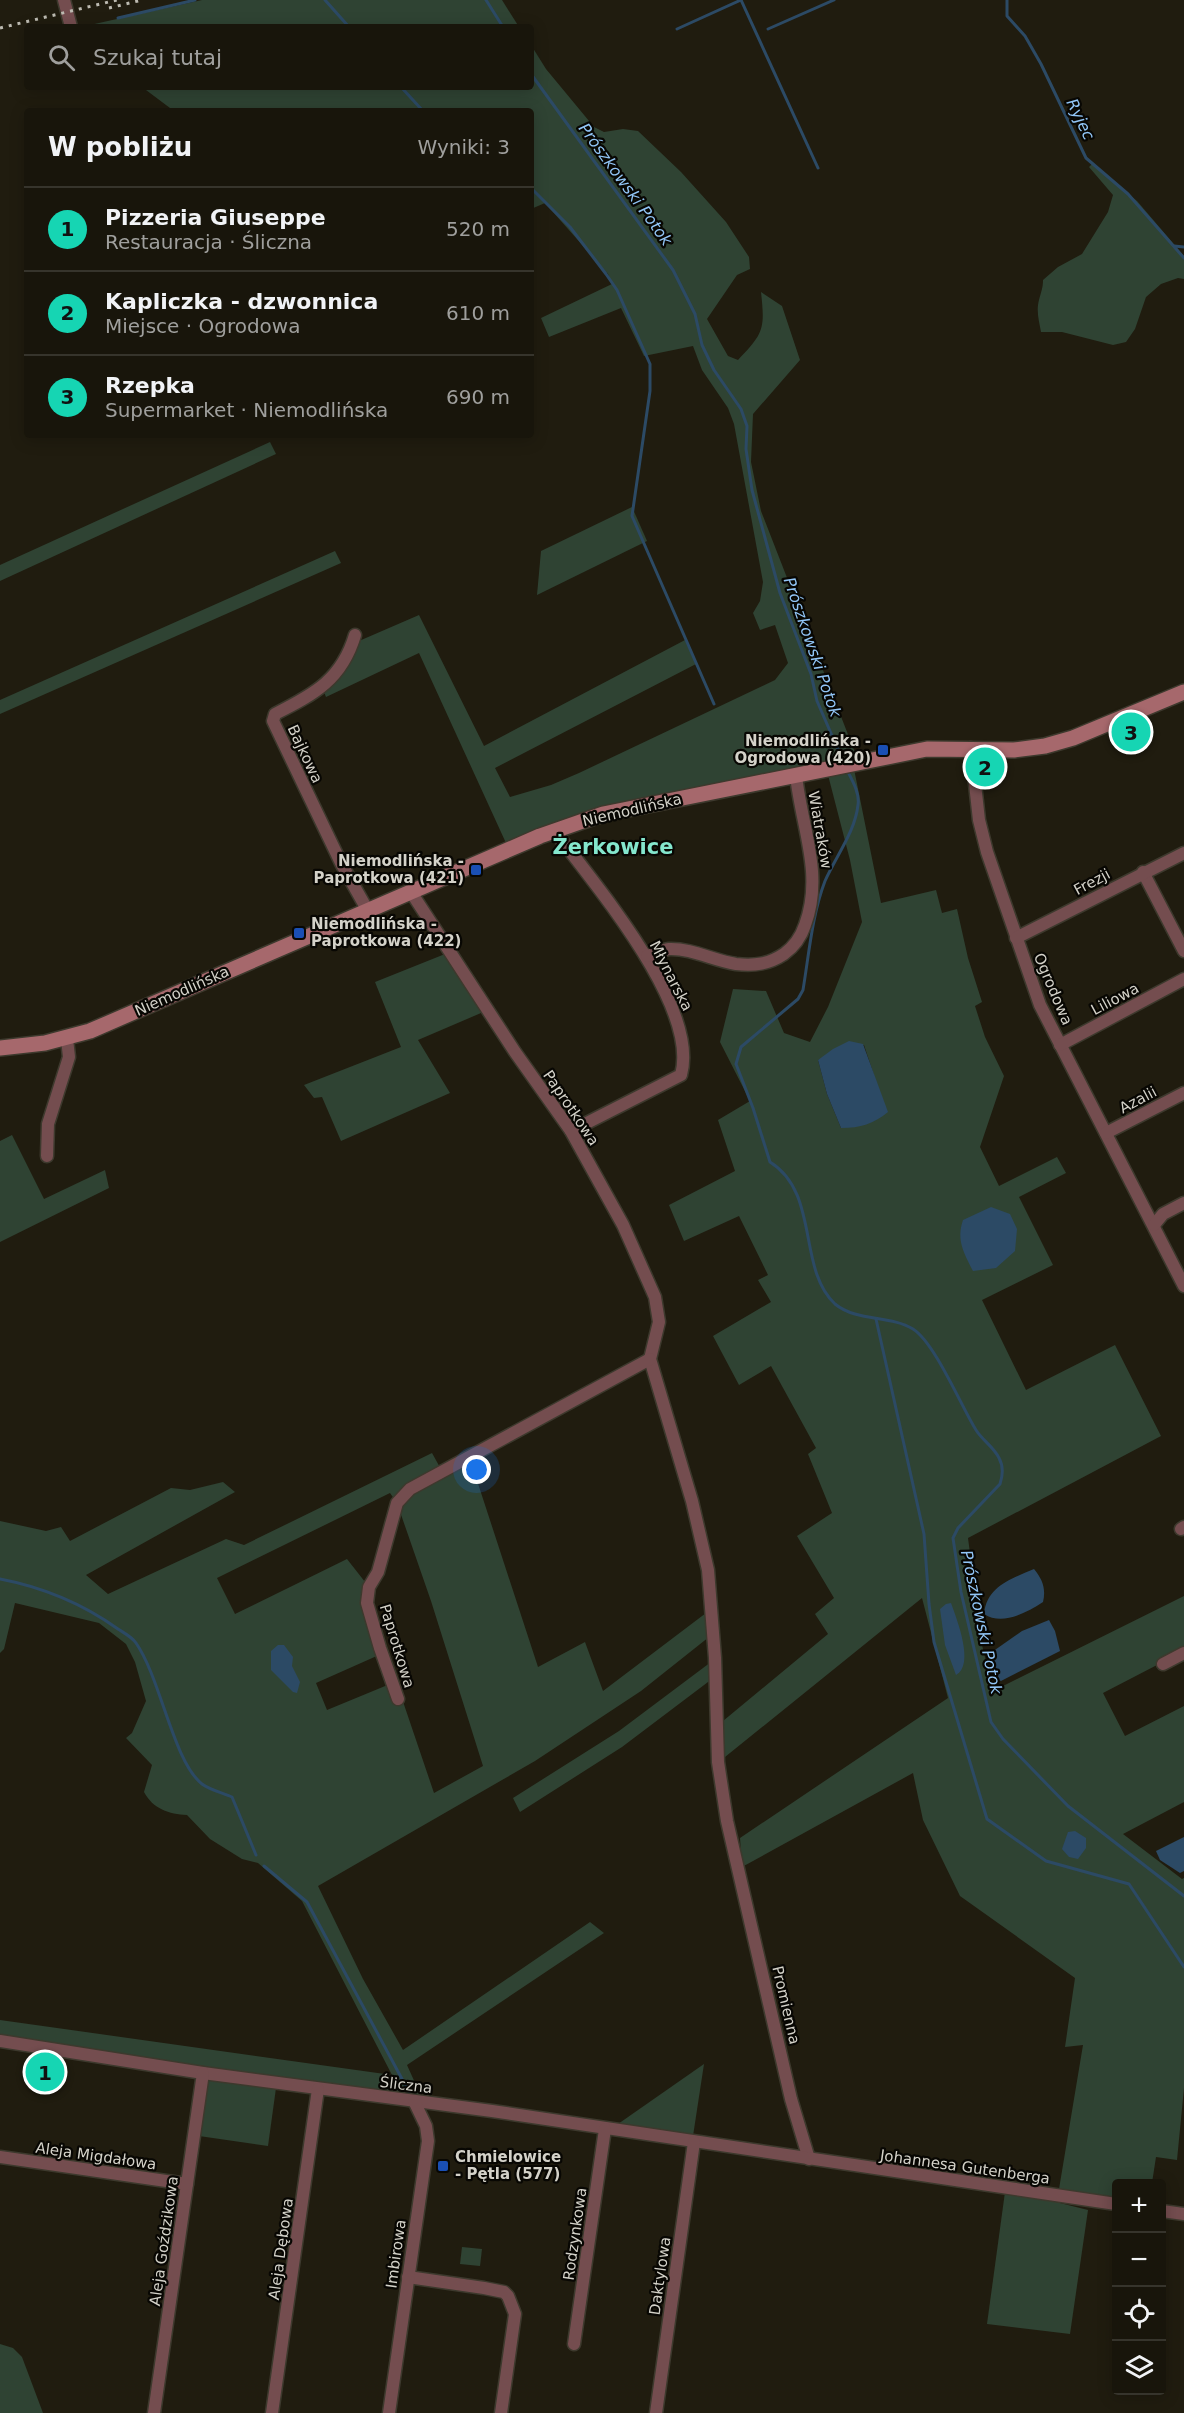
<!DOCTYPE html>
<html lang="pl">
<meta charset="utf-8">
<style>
:root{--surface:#18150b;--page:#252219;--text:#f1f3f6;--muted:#9f9f9d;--line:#36342c;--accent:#16d5b3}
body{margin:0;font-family:"DejaVu Sans",sans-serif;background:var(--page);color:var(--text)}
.controls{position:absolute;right:18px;bottom:18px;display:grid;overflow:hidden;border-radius:6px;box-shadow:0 3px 15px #0003}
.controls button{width:54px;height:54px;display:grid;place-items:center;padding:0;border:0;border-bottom:2px solid var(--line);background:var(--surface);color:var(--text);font:30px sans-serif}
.you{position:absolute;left:477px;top:1470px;width:21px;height:21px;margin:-15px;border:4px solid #fff;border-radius:50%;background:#1a73e8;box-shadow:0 0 0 9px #1a73e833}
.badge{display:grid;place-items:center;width:39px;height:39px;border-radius:50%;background:var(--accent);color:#111;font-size:20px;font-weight:700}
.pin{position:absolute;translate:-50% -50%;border:3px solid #fff;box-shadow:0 2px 6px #0006}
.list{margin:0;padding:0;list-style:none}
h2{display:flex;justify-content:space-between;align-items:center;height:78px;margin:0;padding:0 24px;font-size:26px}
h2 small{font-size:20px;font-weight:400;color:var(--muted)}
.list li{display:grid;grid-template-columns:39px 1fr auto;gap:18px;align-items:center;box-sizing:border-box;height:84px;padding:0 24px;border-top:2px solid var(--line)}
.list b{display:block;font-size:22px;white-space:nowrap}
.list p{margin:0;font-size:20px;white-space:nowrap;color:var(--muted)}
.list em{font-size:20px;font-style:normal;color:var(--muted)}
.icon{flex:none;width:33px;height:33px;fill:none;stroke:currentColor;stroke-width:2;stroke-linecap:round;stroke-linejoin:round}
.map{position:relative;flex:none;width:1184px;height:2413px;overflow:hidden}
.search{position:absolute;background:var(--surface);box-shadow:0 3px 15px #0003;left:24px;top:24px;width:510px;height:66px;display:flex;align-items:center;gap:15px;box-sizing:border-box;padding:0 21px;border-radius:6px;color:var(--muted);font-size:22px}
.panel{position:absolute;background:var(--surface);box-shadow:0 3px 15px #0003;left:24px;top:108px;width:510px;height:330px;border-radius:6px}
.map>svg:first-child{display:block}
.green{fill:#2f4333;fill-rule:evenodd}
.water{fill:#2c4a65}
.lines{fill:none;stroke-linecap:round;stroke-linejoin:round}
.stream{stroke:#2c4a65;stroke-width:3}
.minor-casing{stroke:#3d392d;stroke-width:15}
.secondary-casing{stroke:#3d392d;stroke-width:18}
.minor{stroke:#744d4f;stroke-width:12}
.secondary{stroke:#a6686c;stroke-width:15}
.rail{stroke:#bdbbb2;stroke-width:3;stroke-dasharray:3 6;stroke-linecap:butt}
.transit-dot{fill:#1a4fb4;stroke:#080703;stroke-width:2}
.labels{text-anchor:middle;stroke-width:4.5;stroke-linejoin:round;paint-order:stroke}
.poi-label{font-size:15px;font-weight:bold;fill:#d4d2c9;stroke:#080703;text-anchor:end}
.street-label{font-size:15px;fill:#d4d2c9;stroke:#080703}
.water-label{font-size:16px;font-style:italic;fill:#92c6f7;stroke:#080703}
.district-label{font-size:21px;font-weight:bold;fill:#84e6cd;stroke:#080703}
</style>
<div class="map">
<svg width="1184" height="2413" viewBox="0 0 1184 2413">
<rect width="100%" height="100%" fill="#201c0f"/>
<!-- green -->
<g class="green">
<polygon points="202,0 502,0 519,27 81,27"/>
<path d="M531,45L546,69L594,127L604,132L623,129L638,131L681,172L726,222L749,257L750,269L737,275L707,319L728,356L738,360C764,333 765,329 761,292L782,306L800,360L753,414L751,462L761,511L856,755L788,769L685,798L552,824L506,843L419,653L326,697L322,687L352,644L419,615L484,746L685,640L696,664L495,768L510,797L551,785L579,773L775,680L788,663L775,625L760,630L753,613L760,601L763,582L734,424L728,408L702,370L693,346L644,356L621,308L549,337L541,318L612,284L608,274L545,203L531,209V111H174L142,87H531Z"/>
<path d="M1092,164L1137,201L1184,256V279L1178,278L1161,284L1146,297L1135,329L1126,342L1113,345L1062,332H1041C1039,321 1036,311 1039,300C1041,292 1043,288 1043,280L1058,267L1082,254L1108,212L1113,195L1089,167Z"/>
<polygon points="270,442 276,454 0,581 0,565"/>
<polygon points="632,507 647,541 537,595 541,551"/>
<polygon points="335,551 341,563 0,714 0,700"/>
<path d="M854,769L881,903L936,890L942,913L957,909L968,958L982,1002L975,1006L985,1037L1004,1076L980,1147L999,1186L1057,1157L1066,1173L1019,1197L1053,1265L982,1300L1026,1390L1115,1345L1161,1436L968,1538L982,1645L993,1691L1184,1596V1651L1103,1693L1125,1736L1184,1706V1802L1123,1834L1182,1879L1184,1878V2088L1177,2160L1156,2157L1152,2183L1116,2184V2197L1059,2189L1083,2045L1065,2047L1075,1978L960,1896L923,1820L913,1773L742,1867L740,1838L948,1698L922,1598L725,1757L723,1721L828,1634L815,1614L834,1598L797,1536L832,1513L808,1454L816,1448L771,1366L739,1385L713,1336L771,1302L758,1280L768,1275L739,1216L684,1241L669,1205L735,1171L718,1120L750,1101L720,1042L733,989L766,991L784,1033L810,1042L828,1007L862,922L850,860L828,775ZM864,1045L874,1075L841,1128L827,1094L818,1060Z"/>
<polygon points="445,954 488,1010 418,1040 450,1093 341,1141 322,1097 314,1098 304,1085 401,1047 375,982"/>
<polygon points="12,1135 44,1199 105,1170 109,1188 0,1242 0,1141"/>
<path d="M432,1453L442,1471L469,1456L538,1667L585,1642L603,1691L706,1613L709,1637L641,1691L535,1761L318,1886L363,1979L403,2050L590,1922L604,1933L407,2065L421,2096L361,2090L0,2037V2020L392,2075L302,1901L258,1863L242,1859L210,1839L187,1815C169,1814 153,1809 144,1792L152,1765L126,1738L132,1733L146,1701L135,1662L126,1644L99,1623L15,1603L4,1649L0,1653V1521L46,1531L61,1527L70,1541L171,1488L190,1490L223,1482L235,1492L86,1575L108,1594L226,1539L244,1545ZM390,1493L397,1503L431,1601L483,1766L434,1793L395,1678L390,1684L327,1710L316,1683L379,1655L369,1587L347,1559L235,1614L217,1578Z"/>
<polygon points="711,1662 712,1679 622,1747 520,1812 513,1798 619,1731"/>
<polygon points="704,2064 693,2136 618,2124"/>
<polygon points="207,2077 276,2088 268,2146 199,2136"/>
<polygon points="1005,2192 1032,2196 1088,2210 1070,2334 987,2324"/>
<polygon points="462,2247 482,2249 480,2266 460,2264"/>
<polygon points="0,2344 13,2348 22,2357 43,2413 0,2413"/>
</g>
<!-- water -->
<g class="water">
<path d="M849,1041L863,1044L888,1112C873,1124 861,1128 841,1128L827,1094L818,1060L833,1049Z"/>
<path d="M991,1207L1010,1214L1017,1229L1015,1251L996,1268L973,1271C964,1253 956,1240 963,1220Z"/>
<path d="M1034,1569C1043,1580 1046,1589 1043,1602C1026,1613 1002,1626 984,1614C987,1586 1011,1579 1034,1569Z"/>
<path d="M951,1603C957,1620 975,1665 956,1675L945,1645L940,1609L946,1604Z"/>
<polygon points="1049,1620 1055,1631 1060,1651 1001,1681 996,1679 991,1662 992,1652 1022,1631"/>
<polygon points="278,1645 284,1645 293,1657 292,1666 300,1682 297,1693 293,1692 271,1670 271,1651"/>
<polygon points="1075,1831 1086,1838 1086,1848 1078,1859 1069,1857 1062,1849 1068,1832"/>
<polygon points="1184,1837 1184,1871 1180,1873 1160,1860 1156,1851"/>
</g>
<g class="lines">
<!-- stream -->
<g class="stream">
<polyline points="325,0 349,27"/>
<polyline points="486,0 503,27"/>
<polyline points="741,0 818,168"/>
<polyline points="1007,0 1007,16 1025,36 1041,64 1086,158 1128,194 1184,258"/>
<polyline points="118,18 195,0"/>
<polyline points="677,29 741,0"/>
<polyline points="768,29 834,0"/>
<polyline points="531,74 673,270 695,314 702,345 714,370 741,409 747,426 746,449 752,490 780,593 811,674 817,701 843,761"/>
<polyline points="401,87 423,111"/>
<polyline points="531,188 570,227 606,274 617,290 650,364 650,391 632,516 714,704"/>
<polyline points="1174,246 1184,247"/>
<path d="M847,770C852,780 860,793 858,805C855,832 836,856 825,881C812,915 809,954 803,990L798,999L741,1047L736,1064L753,1108L770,1162C820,1193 797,1269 835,1304C857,1322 890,1315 913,1329C935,1343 961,1406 976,1430C982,1440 994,1447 999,1458C1004,1467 1003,1475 1000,1484L958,1528L953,1538L961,1592L991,1722L1003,1739L1068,1806L1184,1896"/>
<polyline points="876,1319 924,1534 929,1604 934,1642 987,1819 1046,1861 1129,1884 1184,1967"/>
<path d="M0,1579C42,1587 83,1604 118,1629C124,1633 132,1637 136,1643C161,1679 173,1761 202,1784C210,1790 223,1793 232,1797L256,1855"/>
<polyline points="264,1866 307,1902 409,2092"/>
</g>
<defs>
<g id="minor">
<polyline points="64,0 71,27"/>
<path d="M355,635C342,679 315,694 275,714L273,721L341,863L368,911"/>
<polyline points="971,748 979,820 987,852 1040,1005 1184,1286"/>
<path d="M554,830C594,884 700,1006 681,1075L571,1131"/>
<polyline points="1143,872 1184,951"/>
<polyline points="411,892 515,1052 571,1131 623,1225 655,1297 659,1322 650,1359 692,1501 708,1570 715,1658 718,1762 727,1821 791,2099 809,2159"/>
<polyline points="1016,938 1184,853"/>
<path d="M647,956C654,954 662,950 669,949C691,948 715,961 736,964C755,966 769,964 784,954C795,946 801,937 805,925C824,874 801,826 796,775"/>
<polyline points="1060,1045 1184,979"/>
<polyline points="1106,1133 1184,1093"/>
<polyline points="47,1156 48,1124 69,1057 67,1039"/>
<polyline points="1154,1225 1163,1214 1184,1203"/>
<polyline points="1181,1529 1184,1527"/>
<polyline points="1163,1664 1184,1653"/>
<polyline points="398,1699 380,1648 367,1603 369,1587 378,1572 397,1503 410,1489 650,1359"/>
<polyline points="0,2041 203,2073 492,2111 1116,2204"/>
<polyline points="0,2157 187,2184"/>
<polyline points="1162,2211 1184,2214"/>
<polyline points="408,2277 484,2288 504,2292 508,2296 515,2314 501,2413"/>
<polyline points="574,2344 605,2129"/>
<polyline points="154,2413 203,2073"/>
<polyline points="272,2413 318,2089"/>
<polyline points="389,2413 428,2141 426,2126 414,2101"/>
<polyline points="656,2413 694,2142"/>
</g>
<polyline id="secondary" points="0,1048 45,1043 90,1031 540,836 603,814 927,749 1014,750 1045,746 1073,738 1184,692"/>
</defs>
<!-- minor casing -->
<use href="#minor" class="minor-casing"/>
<!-- secondary casing -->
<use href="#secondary" class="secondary-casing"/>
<!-- minor -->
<use href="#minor" class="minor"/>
<!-- secondary -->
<use href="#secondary" class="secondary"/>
<!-- rail -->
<g class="rail">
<polyline points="109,8 142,0"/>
<polyline points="0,28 117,0"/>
</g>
</g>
<!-- markers -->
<g class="transit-dot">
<rect x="877" y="744" width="12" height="12" rx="3"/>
<rect x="470" y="864" width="12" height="12" rx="3"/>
<rect x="293" y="927" width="12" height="12" rx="3"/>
<rect x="437" y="2160" width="12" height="12" rx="3"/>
</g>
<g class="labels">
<!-- poi labels -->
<g class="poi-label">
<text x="871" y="746">Niemodlińska -<tspan x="871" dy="17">Ogrodowa (420)</tspan></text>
<text x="464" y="866">Niemodlińska -<tspan x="464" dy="17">Paprotkowa (421)</tspan></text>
<text x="311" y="929" text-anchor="start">Niemodlińska -<tspan x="311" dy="17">Paprotkowa (422)</tspan></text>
<text x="455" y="2162" text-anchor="start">Chmielowice<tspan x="455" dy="17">- Pętla (577)</tspan></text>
</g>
<!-- street labels -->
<g class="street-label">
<text transform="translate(305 754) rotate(65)" y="5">Bajkowa</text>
<text transform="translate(632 810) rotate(-13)" y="5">Niemodlińska</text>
<text transform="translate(820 830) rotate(80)" y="5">Wiatraków</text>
<text transform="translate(1092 882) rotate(-28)" y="5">Frezji</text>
<text transform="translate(671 976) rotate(63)" y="5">Młynarska</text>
<text transform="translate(1053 989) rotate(67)" y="5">Ogrodowa</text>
<text transform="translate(182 991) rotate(-24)" y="5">Niemodlińska</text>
<text transform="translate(1115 999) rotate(-28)" y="5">Liliowa</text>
<text transform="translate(1138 1100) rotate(-28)" y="5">Azalii</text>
<text transform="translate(571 1108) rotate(56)" y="5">Paprotkowa</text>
<text transform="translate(397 1646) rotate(73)" y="5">Paprotkowa</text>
<text transform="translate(786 2005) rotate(77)" y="5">Promienna</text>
<text transform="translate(406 2085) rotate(7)" y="5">Śliczna</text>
<text transform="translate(96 2156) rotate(8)" y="5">Aleja Migdałowa</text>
<text transform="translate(965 2167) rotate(8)" y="5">Johannesa Gutenberga</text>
<text transform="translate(575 2234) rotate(-82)" y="5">Rodzynkowa</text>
<text transform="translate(164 2241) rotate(-82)" y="5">Aleja Goździkowa</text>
<text transform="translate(281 2249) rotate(-82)" y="5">Aleja Dębowa</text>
<text transform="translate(396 2254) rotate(-82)" y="5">Imbirowa</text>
<text transform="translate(660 2276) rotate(-82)" y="5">Daktylowa</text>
</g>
<!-- water labels -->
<g class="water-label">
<text transform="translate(1081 119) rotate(64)" y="6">Ryjec</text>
<text transform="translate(626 184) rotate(54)" y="6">Prószkowski Potok</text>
<text transform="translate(813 647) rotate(71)" y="6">Prószkowski Potok</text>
<text transform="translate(982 1622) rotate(78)" y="6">Prószkowski Potok</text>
</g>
<!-- district labels -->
<g class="district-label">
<text x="613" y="854">Żerkowice</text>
</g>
</g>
</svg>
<div class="controls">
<button>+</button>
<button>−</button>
<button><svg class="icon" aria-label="locate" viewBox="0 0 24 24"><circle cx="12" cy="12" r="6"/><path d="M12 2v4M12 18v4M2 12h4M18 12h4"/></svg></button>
<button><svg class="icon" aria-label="layers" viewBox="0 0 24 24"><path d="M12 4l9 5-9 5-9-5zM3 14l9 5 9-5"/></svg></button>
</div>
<div class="you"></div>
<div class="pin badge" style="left:45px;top:2072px">1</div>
<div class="pin badge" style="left:985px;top:767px">2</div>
<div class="pin badge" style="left:1131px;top:732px">3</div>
<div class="search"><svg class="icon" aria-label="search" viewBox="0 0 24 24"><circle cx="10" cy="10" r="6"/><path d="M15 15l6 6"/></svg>Szukaj tutaj</div>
<section class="panel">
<h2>W pobliżu<small>Wyniki: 3</small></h2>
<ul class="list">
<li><span class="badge">1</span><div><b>Pizzeria Giuseppe</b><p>Restauracja · Śliczna</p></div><em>520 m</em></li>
<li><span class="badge">2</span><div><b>Kapliczka - dzwonnica</b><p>Miejsce · Ogrodowa</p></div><em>610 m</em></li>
<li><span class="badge">3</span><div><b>Rzepka</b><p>Supermarket · Niemodlińska</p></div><em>690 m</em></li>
</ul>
</section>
</div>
